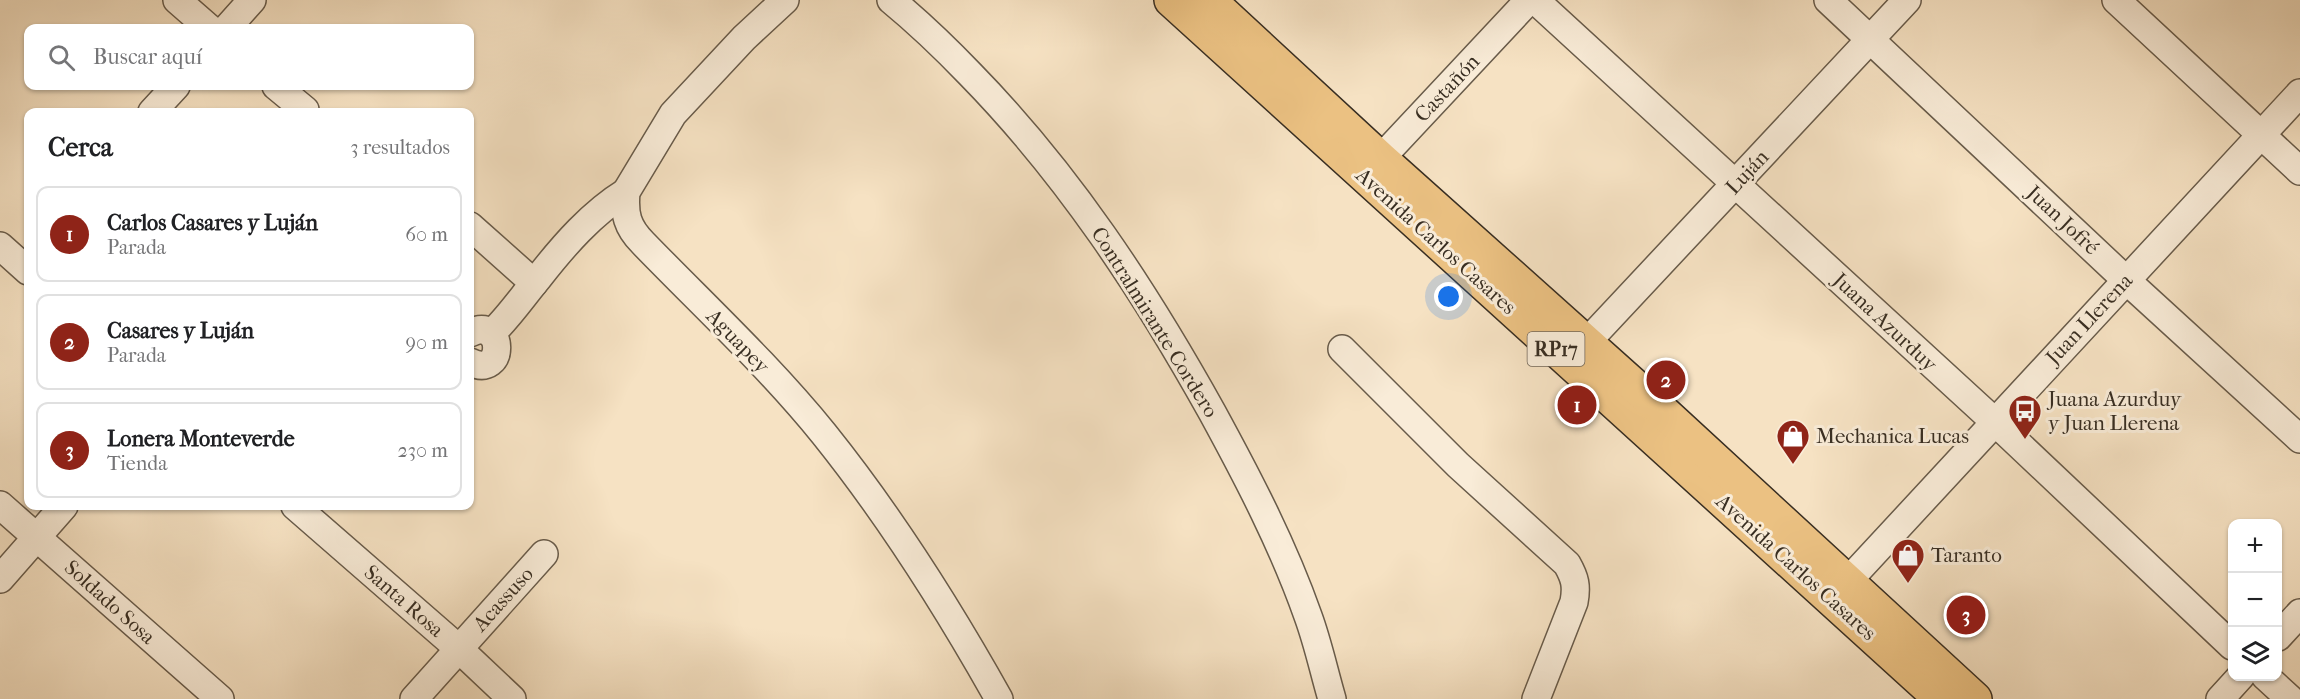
<!DOCTYPE html>
<html lang="es">
<meta charset="utf-8">
<style>
:root{--surface:#fff;--page:#f2f2f2;--text:#202124;--muted:#757577;--line:#e0e0e0;--accent:#8f2418}
body{margin:0;font-family:"IM FELL French Canon",serif;background:var(--page);color:var(--text)}
.controls{position:absolute;right:18px;bottom:18px;display:grid;overflow:hidden;border-radius:12px;box-shadow:0 2px 4px #0004}
.controls button{width:54px;height:54px;display:grid;place-items:center;padding:0;border:0;border-bottom:2px solid var(--line);background:var(--surface);color:var(--text);font:30px sans-serif}
.you{position:absolute;left:1449px;top:297px;width:21px;height:21px;margin:-15px;border:4px solid #fff;border-radius:50%;background:#1a73e8;box-shadow:0 0 0 9px #1a73e833}
.badge{display:grid;place-items:center;width:39px;height:39px;border-radius:50%;background:var(--accent);color:#fff;font-size:20px;font-weight:700}
.pin{position:absolute;translate:-50% -50%;border:3px solid #fff;box-shadow:0 2px 6px #0006}
.list{margin:0;padding:0;list-style:none}
h2{display:flex;justify-content:space-between;align-items:center;height:78px;margin:0;padding:0 24px;font-size:26px}
h2 small{font-size:20px;font-weight:400;color:var(--muted)}
.list li{display:grid;grid-template-columns:39px 1fr auto;gap:18px;align-items:center;box-sizing:border-box;height:96px;margin:0 12px 12px;padding:0 12px;border:2px solid var(--line);border-radius:12px}
.list b{display:block;font-size:22px;white-space:nowrap}
.list p{margin:0;font-size:20px;white-space:nowrap;color:var(--muted)}
.list em{font-size:20px;font-style:normal;color:var(--muted)}
.icon{flex:none;width:33px;height:33px;fill:none;stroke:currentColor;stroke-width:2;stroke-linecap:round;stroke-linejoin:round}
.map{position:relative;flex:none;width:2300px;height:699px;overflow:hidden}
.search{position:absolute;background:var(--surface);box-shadow:0 2px 4px #0004;left:24px;top:24px;width:450px;height:66px;display:flex;align-items:center;gap:15px;box-sizing:border-box;padding:0 21px;border-radius:12px;color:var(--muted);font-size:22px}
.panel{position:absolute;background:var(--surface);box-shadow:0 2px 4px #0004;left:24px;top:108px;width:450px;height:402px;border-radius:12px}
.map>svg:first-child{display:block}
.lines{fill:none;stroke-linecap:round;stroke-linejoin:round}
.minor-casing{stroke:#685b4a;stroke-width:30}
.major-casing{stroke:#382e22;stroke-width:36}
.minor{stroke:#f9ecd8;stroke-width:27}
.major{stroke:#ebc182;stroke-width:33}
.labels{text-anchor:middle;stroke-width:6;stroke-linejoin:round;paint-order:stroke}
.shield{fill:#f9ecd8;stroke:#726759;stroke-width:1.5}
.shield-label{font-size:20px;font-weight:bold;fill:#382e22}
.street-label{font-size:21px;fill:#382e22;stroke:#f9ecd8}
.poi-label{font-size:21px;fill:#382e22;stroke:#f9ecd8;text-anchor:start}
</style>
<div class="map">
<svg width="2300" height="699" viewBox="0 0 2300 699">
<rect width="100%" height="100%" fill="#f6e2c3"/>
<filter id="stains"><feTurbulence type="fractalNoise" baseFrequency=".00333" numOctaves="4"/><feColorMatrix values="0 0 0 0 .2 0 0 0 0 .09 0 0 0 0 .02 0 0 0 .5 -.17"/></filter>
<radialGradient id="worn" r=".72"><stop offset=".6" stop-color="#630" stop-opacity="0"/><stop offset="1" stop-color="#630" stop-opacity=".3"/></radialGradient>
<g class="lines">
<defs>
<g id="minor">
<polyline points="177,0 209,28"/>
<path d="M785,0L744,38L673,114L626,192C624,214 627,227 643,243C704,306 769,366 824,434C889,515 948,608 999,699"/>
<path d="M891,0C919,23 945,48 970,74C1068,174 1144,290 1212,412C1248,478 1283,545 1308,616C1318,643 1324,672 1332,699"/>
<polyline points="1535,0 1995,422 2232,646"/>
<polyline points="1828,0 2126,280 2300,439"/>
<polyline points="2116,0 2300,171"/>
<polyline points="227,28 252,0"/>
<polyline points="276,86 305,110"/>
<polyline points="152,112 176,86"/>
<polyline points="1367,173 1529,0"/>
<polyline points="470,226 534,283"/>
<polyline points="0,246 28,271"/>
<path d="M470,333C505,315 506,380 470,362"/>
<path d="M491,334C509,317 523,296 539,277C564,245 592,213 626,192"/>
<polyline points="1586,343 1907,0"/>
<path d="M1342,349L1458,465L1567,564C1575,578 1577,586 1574,602L1536,699"/>
<polyline points="0,505 220,699"/>
<polyline points="295,506 458,648 512,699"/>
<polyline points="0,579 64,506"/>
<polyline points="1834,596 2300,93"/>
<polyline points="2278,637 2300,613"/>
<polyline points="2265,676 2290,699"/>
<polyline points="414,699 544,554"/>
<polyline points="2220,699 2241,676"/>
</g>
<g id="major">
<polyline points="1171,0 1941,699"/>
<polyline points="1209,0 1381,159 1647,397 1975,699"/>
</g>
</defs>
<!-- minor casing -->
<use href="#minor" class="minor-casing"/>
<!-- major casing -->
<use href="#major" class="major-casing"/>
<!-- minor -->
<use href="#minor" class="minor"/>
<!-- major -->
<use href="#major" class="major"/>
</g>
<!-- icons -->
<defs>
<symbol id="bus-pin" viewBox="-11 -11 22 30"><path d="M0 17L-7.5 6A9.5 9.5 0 1 1 7.5 6Z" fill="#8f2418" stroke="#f9ecd8"/><path d="M-5-6H5V4H4V6H2V4H-2V6H-4V4H-5ZM-3.5-4V0h7V-4ZM-3.5 1.2v1.5H-2V1.2ZM2 1.2v1.5H3.5V1.2Z" fill="#fff"/></symbol>
<symbol id="shop-pin" viewBox="-11 -11 22 30"><path d="M0 17L-7.5 6A9.5 9.5 0 1 1 7.5 6Z" fill="#8f2418" stroke="#f9ecd8"/><path d="M-5-2.5h2.3a2.7 3.5 0 0 1 5.4 0H5L5.5 6h-11ZM-1.5-2.5h3a1.5 2.3 0 0 0-3 0Z" fill="#fff"/></symbol>
</defs>
<g fill-rule="evenodd">
<use href="#bus-pin" x="2006" y="392" width="38" height="52"/>
<use href="#shop-pin" x="1774" y="417" width="38" height="52"/>
<use href="#shop-pin" x="1889" y="536" width="38" height="52"/>
</g>
<g class="labels">
<!-- shield labels -->
<rect class="shield" x="1527.5" y="332" width="57" height="34" rx="4.5"/>
<g class="shield-label">
<text x="1556" y="356">RP17</text>
</g>
<!-- street labels -->
<g class="street-label">
<text transform="translate(1447 88) rotate(-47)" y="7">Castañón</text>
<text transform="translate(1747 172) rotate(-47)" y="7">Luján</text>
<text transform="translate(2063 220) rotate(43)" y="7">Juan Jofré</text>
<text transform="translate(1436 241) rotate(42)" y="7">Avenida Carlos Casares</text>
<text transform="translate(2089 319) rotate(-47)" y="7">Juan Llerena</text>
<text transform="translate(1155 322) rotate(58)" y="7">Contralmirante Cordero</text>
<text transform="translate(1885 322) rotate(43)" y="7">Juana Azurduy</text>
<text transform="translate(738 341) rotate(46)" y="7">Aguapey</text>
<text transform="translate(1796 567) rotate(42)" y="7">Avenida Carlos Casares</text>
<text transform="translate(503 599) rotate(-48)" y="7">Acassuso</text>
<text transform="translate(404 601) rotate(41)" y="7">Santa Rosa</text>
<text transform="translate(110 602) rotate(42)" y="7">Soldado Sosa</text>
</g>
<!-- poi labels -->
<g class="poi-label">
<text x="2048" y="406">Juana Azurduy<tspan x="2048" dy="24">y Juan Llerena</tspan></text>
<text x="1816" y="443">Mechanica Lucas</text>
<text x="1931" y="562">Taranto</text>
</g>
</g>
<rect width="100%" height="100%" filter="url(#stains)"/>
<rect width="100%" height="100%" fill="url(#worn)"/>
</svg>
<div class="controls">
<button>+</button>
<button>−</button>
<button><svg class="icon" aria-label="layers" viewBox="0 0 24 24"><path d="M12 4l9 5-9 5-9-5zM3 14l9 5 9-5"/></svg></button>
</div>
<div class="you"></div>
<div class="pin badge" style="left:1577px;top:405px">1</div>
<div class="pin badge" style="left:1666px;top:380px">2</div>
<div class="pin badge" style="left:1966px;top:615px">3</div>
<div class="search"><svg class="icon" aria-label="search" viewBox="0 0 24 24"><circle cx="10" cy="10" r="6"/><path d="M15 15l6 6"/></svg>Buscar aquí</div>
<section class="panel">
<h2>Cerca<small>3 resultados</small></h2>
<ul class="list">
<li><span class="badge">1</span><div><b>Carlos Casares y Luján</b><p>Parada</p></div><em>60 m</em></li>
<li><span class="badge">2</span><div><b>Casares y Luján</b><p>Parada</p></div><em>90 m</em></li>
<li><span class="badge">3</span><div><b>Lonera Monteverde</b><p>Tienda</p></div><em>230 m</em></li>
</ul>
</section>
</div>
